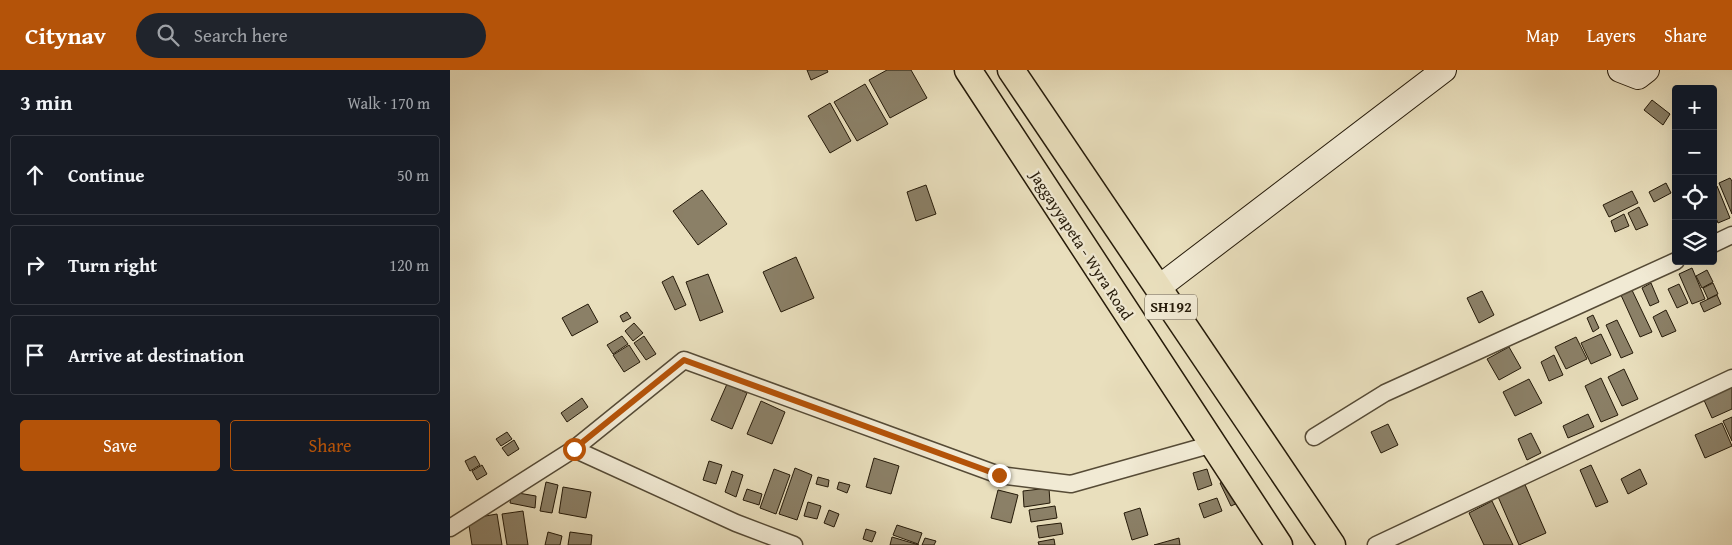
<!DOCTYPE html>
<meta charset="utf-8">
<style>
:root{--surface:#171b24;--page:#20242c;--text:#f1f3f6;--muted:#9ea1a6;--line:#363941;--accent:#b45309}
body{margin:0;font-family:"Gentium Book Plus",serif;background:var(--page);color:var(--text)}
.controls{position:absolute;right:15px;top:15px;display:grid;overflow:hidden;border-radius:5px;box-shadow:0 5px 20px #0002}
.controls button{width:45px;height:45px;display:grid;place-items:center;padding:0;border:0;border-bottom:1px solid var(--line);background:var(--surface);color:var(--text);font:25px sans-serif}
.stop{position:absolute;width:15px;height:15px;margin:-11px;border:4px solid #b45309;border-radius:50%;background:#fff}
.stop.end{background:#b45309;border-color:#fff;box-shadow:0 1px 5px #0008}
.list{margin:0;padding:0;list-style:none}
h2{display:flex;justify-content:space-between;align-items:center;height:65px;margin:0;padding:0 20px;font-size:21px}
h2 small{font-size:16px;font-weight:400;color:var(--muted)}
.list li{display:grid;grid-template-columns:32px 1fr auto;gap:15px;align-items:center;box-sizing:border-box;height:80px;margin:0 10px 10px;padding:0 10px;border:1px solid var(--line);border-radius:5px}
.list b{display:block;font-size:19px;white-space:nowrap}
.list em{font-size:16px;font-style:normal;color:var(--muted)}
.actions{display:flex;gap:10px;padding:15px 20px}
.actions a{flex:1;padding:11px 0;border:1px solid var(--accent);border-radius:5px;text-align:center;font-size:18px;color:var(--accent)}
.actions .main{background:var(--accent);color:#fff}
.icon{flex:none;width:28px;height:28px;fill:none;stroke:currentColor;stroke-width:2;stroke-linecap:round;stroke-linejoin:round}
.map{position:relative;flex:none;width:1282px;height:475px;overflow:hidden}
header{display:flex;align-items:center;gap:30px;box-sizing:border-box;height:70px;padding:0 25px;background:var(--accent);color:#fff}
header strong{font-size:24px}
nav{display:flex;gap:28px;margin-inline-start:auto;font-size:18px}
.search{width:350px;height:45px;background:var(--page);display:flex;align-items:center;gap:12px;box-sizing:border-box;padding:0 18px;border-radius:28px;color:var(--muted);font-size:19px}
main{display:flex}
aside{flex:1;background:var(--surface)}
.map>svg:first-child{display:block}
.building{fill:#8b8067;stroke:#251a09}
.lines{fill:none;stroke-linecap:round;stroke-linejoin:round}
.street-casing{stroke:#564b36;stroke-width:19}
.secondary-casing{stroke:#251a09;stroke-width:26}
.primary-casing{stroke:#251a09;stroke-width:29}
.street{stroke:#f1ead4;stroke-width:16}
.secondary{stroke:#f1ead4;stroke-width:24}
.primary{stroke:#e9dfbd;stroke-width:26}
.route{stroke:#b45309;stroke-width:6}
.labels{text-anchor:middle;stroke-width:4.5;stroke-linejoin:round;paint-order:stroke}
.shield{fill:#f1ead4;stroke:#625846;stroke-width:1}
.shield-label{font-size:15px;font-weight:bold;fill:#251a09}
.street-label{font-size:16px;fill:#251a09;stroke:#f1ead4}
</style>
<header>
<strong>Citynav</strong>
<div class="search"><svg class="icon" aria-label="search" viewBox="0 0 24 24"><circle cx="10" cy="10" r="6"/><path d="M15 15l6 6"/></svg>Search here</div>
<nav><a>Map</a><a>Layers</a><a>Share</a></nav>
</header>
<main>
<aside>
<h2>3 min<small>Walk · 170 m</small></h2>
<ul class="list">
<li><svg class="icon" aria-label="ahead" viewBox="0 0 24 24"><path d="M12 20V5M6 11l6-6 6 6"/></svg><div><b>Continue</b></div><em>50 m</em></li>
<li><svg class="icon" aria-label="right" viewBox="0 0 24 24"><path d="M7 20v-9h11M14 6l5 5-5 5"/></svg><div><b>Turn right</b></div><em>120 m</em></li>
<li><svg class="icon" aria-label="arrive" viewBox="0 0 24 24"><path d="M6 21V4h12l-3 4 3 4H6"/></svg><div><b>Arrive at destination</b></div></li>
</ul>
<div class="actions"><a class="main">Save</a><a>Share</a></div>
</aside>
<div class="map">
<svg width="1282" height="475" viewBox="0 0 1282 475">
<rect width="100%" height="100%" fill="#e9dfbd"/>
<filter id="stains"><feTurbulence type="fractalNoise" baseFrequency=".004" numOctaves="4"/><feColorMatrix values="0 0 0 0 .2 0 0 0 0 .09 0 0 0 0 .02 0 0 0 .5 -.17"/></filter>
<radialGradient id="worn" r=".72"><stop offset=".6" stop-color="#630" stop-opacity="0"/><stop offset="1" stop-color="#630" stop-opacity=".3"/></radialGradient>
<!-- building -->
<g class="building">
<polygon points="357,0 377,0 378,2 361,10"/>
<polygon points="437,0 461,0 477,28 440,48 419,10"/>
<polygon points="415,14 438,54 407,71 384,32"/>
<polygon points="1202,30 1220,44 1213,55 1194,40"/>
<polygon points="380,33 401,71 380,83 358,46"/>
<polygon points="1280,108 1282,111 1282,144 1269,113"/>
<polygon points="1216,113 1221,123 1204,132 1199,122"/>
<polygon points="476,115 486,144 466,151 457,122"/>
<polygon points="1267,116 1280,148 1268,153 1263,141 1263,117"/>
<polygon points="252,120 277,154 248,175 223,141"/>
<polygon points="1182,121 1188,133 1159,147 1153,135"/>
<polygon points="1189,137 1198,155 1186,160 1178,143"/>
<polygon points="1174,144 1179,156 1165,162 1161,151"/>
<polygon points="346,187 364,228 331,242 313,202"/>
<polygon points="1242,198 1255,229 1242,234 1229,204"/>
<polygon points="1257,200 1263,212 1252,218 1246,206"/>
<polygon points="258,204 273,242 250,251 236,212"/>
<polygon points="223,206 236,235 225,240 212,212"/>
<polygon points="1201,213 1209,232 1200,236 1192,218"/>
<polygon points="1263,213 1268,224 1258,229 1253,218"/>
<polygon points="1229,214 1238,233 1227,238 1218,219"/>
<polygon points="1181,218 1202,262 1190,267 1170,223"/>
<polygon points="1032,221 1044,245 1029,253 1017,228"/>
<polygon points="1267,225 1271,234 1254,242 1250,233"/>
<polygon points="138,234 148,252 122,266 112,248"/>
<polygon points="1216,240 1226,261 1212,267 1203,247"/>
<polygon points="177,242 181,248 173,252 170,246"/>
<polygon points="1143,245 1149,258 1143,262 1137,248"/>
<polygon points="1167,250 1183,283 1171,288 1156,255"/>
<polygon points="184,253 193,263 183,271 175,261"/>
<polygon points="1151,264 1161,285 1141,294 1131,273"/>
<polygon points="172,266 178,274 163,284 157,275"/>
<polygon points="194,266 206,284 196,290 184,273"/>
<polygon points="1126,267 1137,289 1116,299 1105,277"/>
<polygon points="179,275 190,292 174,302 163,285"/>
<polygon points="1059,277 1071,298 1049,310 1037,289"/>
<polygon points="1104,285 1113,305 1099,311 1091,292"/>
<polygon points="1174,299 1188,329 1172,336 1158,307"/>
<polygon points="1151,308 1168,345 1151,352 1135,316"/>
<polygon points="1079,309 1092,333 1065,346 1053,322"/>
<polygon points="277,314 297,323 282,359 261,350"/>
<polygon points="1281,315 1282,319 1282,339 1262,348 1253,328"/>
<polygon points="132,328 138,337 117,352 111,343"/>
<polygon points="311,331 335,342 322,374 297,364"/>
<polygon points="1138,344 1144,357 1118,368 1113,356"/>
<polygon points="1282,347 1282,371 1273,351"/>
<polygon points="1272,353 1282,376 1255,388 1245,365"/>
<polygon points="938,354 948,375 931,383 921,362"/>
<polygon points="57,362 62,369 51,376 46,369"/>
<polygon points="1081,363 1091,383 1077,390 1068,369"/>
<polygon points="64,370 69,379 58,386 52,378"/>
<polygon points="25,386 30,395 20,401 15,391"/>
<polygon points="424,388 449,396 441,424 416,417"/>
<polygon points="259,391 272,395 266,414 253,410"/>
<polygon points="32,395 37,404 27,410 22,401"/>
<polygon points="1141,395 1158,432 1146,437 1130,400"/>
<polygon points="345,398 362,405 347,450 329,444"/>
<polygon points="324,399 340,405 326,444 310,438"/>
<polygon points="757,399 762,415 748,420 743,403"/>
<polygon points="1190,399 1197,414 1178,424 1171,409"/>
<polygon points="282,401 293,405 286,427 275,422"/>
<polygon points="368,407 379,410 378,417 366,414"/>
<polygon points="780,408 792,431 781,436 770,413"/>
<polygon points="1073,410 1096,463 1069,475 1046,422"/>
<polygon points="96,412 108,415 102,443 90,441"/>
<polygon points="389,412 400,415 397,423 387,419"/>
<polygon points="113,417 141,422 136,448 109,443"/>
<polygon points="599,418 600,433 574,437 573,421"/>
<polygon points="297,419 312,424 309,435 293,430"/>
<polygon points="548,420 568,425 561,453 541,448"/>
<polygon points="62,422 86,426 85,438 60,433"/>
<polygon points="767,428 772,441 754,448 749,434"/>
<polygon points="1042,431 1063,475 1034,475 1019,443"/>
<polygon points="358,432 371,436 367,449 354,446"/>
<polygon points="605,436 607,448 581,452 579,440"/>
<polygon points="690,438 698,465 682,470 674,443"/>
<polygon points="379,440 389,444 384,457 374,453"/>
<polygon points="73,441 78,475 57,475 52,444"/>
<polygon points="47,444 52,475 22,475 18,449"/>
<polygon points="611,453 613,464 589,468 587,456"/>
<polygon points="447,455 472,463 468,474 443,465"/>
<polygon points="416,459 426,462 422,472 413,469"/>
<polygon points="98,462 112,466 110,475 95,475"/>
<polygon points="120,462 142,465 141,475 118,475"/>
<polygon points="442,467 469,475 440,475"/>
<polygon points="475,468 486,471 484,475 472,475"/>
<polygon points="729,468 730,475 704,475"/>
<polygon points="604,469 605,475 589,475 588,472"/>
</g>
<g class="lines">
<defs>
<g id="street">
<polyline points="1263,174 1282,165"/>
<polyline points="864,367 935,323 1226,191"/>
<polyline points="124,379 286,453 344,475"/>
<polyline points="0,458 124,379 234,290 549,405 621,414 763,374"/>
<polyline points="926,475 1282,308"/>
</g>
<g id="secondary">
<polyline points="1170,0 1188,7 1197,0"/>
<polyline points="708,218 994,0"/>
</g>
<g id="primary">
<polyline points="518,0 829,475"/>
<polyline points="561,0 882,475"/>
</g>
</defs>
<!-- street casing -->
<use href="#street" class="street-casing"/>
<!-- secondary casing -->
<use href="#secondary" class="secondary-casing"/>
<!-- primary casing -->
<use href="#primary" class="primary-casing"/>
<!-- street -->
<use href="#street" class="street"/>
<!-- secondary -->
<use href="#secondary" class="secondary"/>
<!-- primary -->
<use href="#primary" class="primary"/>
</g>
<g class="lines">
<!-- route -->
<polyline class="route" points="124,379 234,290 549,405"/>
</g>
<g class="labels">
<!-- shield labels -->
<rect class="shield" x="695" y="224.5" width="52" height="25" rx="4"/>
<g class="shield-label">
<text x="721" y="242">SH192</text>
</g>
<!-- street labels -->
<g class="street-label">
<text transform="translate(632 175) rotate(57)" y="6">Jaggayyapeta - Wyra Road</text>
</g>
</g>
<rect width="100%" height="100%" filter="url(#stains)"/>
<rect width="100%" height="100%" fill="url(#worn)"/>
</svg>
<div class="controls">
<button>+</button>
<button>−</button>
<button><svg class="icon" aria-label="locate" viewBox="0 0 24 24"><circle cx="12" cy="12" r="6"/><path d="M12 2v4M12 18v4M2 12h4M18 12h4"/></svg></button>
<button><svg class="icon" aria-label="layers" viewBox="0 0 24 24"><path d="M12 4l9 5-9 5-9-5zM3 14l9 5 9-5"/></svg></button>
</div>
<div class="stop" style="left:124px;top:379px"></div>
<div class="stop end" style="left:549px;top:405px"></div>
</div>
</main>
